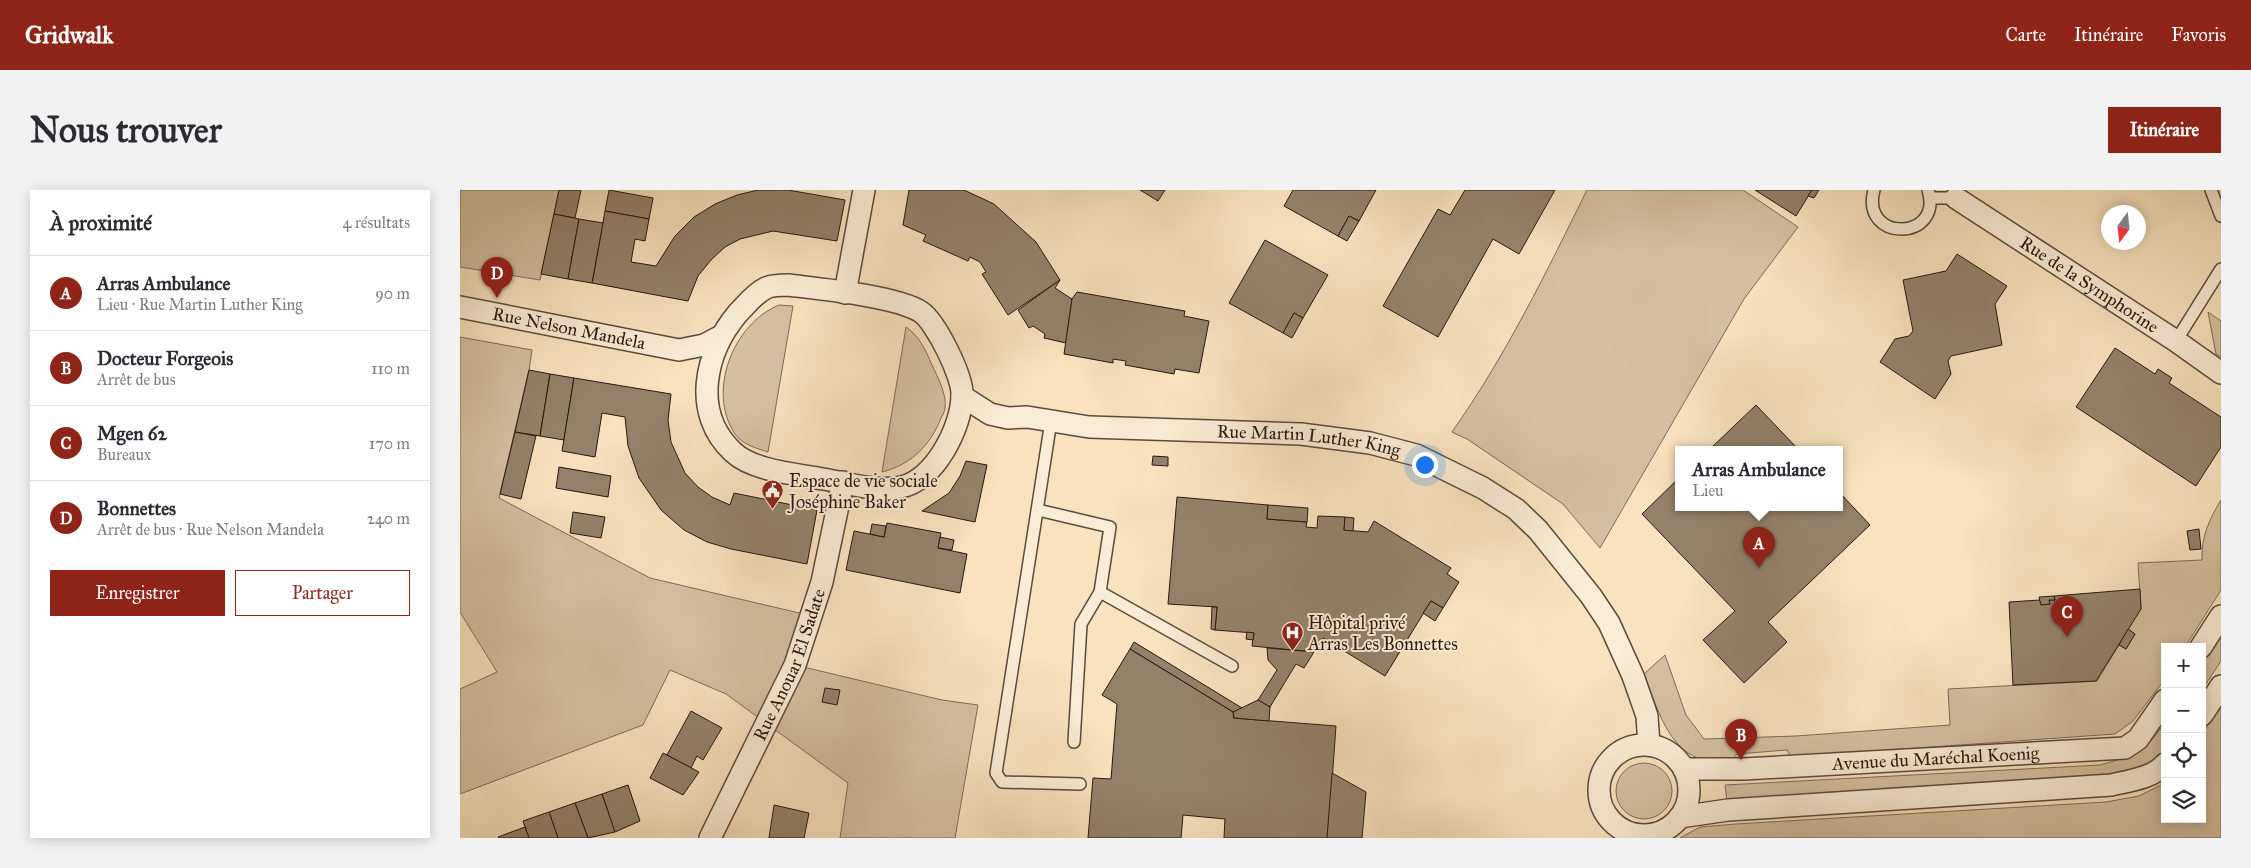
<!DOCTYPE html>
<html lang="fr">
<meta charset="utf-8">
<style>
:root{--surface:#fff;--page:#f2f2f3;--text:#2b2b33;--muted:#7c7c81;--line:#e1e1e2;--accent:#8f2418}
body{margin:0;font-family:"IM FELL Great Primer",serif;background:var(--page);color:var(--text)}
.controls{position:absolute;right:15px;bottom:15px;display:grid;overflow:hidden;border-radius:0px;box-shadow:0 2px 12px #0003}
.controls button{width:45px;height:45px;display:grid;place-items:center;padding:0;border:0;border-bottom:1px solid var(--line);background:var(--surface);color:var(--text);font:25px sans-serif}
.compass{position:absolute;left:1641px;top:15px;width:45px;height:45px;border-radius:50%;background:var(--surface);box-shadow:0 2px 12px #0003;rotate:195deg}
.you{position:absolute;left:964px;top:274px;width:18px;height:18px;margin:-12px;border:4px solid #fff;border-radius:50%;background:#1a73e8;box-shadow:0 0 0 8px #1a73e833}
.badge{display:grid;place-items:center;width:32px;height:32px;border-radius:50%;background:var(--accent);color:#fff;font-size:16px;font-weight:700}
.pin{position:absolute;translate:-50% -41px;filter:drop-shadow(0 1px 2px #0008)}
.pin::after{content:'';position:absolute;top:26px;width:18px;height:15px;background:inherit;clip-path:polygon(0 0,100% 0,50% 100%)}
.popup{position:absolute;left:1215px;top:256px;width:168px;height:65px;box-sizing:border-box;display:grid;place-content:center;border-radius:0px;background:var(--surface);filter:drop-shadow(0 1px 4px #0005);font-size:16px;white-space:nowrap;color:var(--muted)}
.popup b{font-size:19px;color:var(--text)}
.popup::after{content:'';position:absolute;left:50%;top:100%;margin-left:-10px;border:10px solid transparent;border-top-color:var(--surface)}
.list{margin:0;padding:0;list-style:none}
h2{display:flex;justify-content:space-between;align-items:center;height:65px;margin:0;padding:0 20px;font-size:21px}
h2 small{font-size:16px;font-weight:400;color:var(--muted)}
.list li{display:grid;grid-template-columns:32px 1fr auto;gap:15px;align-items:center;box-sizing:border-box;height:75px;padding:0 20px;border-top:1px solid var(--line)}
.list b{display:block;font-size:19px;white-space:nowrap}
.list p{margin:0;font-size:16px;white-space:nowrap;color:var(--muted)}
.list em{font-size:16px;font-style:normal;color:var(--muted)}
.actions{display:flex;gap:10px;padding:15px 20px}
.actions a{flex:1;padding:11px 0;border:1px solid var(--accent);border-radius:0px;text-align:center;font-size:18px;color:var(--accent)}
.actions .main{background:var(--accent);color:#fff}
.icon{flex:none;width:28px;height:28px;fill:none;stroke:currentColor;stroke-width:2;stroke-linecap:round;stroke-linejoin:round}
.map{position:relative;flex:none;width:1761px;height:648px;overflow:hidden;border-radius:0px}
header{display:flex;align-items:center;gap:30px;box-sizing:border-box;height:70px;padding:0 25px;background:var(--accent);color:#fff}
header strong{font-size:24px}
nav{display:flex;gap:28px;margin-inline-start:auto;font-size:18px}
.intro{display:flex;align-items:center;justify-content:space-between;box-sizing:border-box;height:120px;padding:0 30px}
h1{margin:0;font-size:35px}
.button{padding:12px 22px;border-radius:0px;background:var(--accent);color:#fff;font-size:18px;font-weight:700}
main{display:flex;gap:30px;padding:0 30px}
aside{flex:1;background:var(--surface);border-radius:0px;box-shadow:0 2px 12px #0003}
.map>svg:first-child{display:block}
.green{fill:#d4c0a0;stroke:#7d6c58}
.building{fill:#93826a;stroke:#26180f}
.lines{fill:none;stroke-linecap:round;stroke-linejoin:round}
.lane-casing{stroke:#5a4b3b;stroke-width:14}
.street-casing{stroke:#5a4b3b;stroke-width:24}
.lane{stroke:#faedd5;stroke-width:11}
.street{stroke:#faedd5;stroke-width:21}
.labels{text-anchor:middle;stroke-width:4;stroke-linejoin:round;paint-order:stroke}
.street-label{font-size:18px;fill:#26180f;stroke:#faedd5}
.poi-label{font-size:18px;fill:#26180f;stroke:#faedd5;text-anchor:start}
</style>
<header>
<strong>Gridwalk</strong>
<nav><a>Carte</a><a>Itinéraire</a><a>Favoris</a></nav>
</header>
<div class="intro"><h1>Nous trouver</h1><a class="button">Itinéraire</a></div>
<main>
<aside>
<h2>À proximité<small>4 résultats</small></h2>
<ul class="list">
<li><span class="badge">A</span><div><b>Arras Ambulance</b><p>Lieu · Rue Martin Luther King</p></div><em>90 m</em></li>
<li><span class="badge">B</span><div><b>Docteur Forgeois</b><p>Arrêt de bus</p></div><em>110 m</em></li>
<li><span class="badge">C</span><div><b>Mgen 62</b><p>Bureaux</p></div><em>170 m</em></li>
<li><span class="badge">D</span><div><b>Bonnettes</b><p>Arrêt de bus · Rue Nelson Mandela</p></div><em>240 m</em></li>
</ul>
<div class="actions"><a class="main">Enregistrer</a><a>Partager</a></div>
</aside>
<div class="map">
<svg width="1761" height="648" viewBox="0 0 1761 648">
<rect width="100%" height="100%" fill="#f8e3be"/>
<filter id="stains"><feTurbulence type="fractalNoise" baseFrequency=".004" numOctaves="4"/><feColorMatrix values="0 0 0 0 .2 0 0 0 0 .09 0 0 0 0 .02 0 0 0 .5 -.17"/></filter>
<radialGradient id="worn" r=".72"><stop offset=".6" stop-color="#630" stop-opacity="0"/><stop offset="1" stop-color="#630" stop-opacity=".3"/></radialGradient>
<!-- green -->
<g class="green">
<polygon points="0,0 99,0 80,90 0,77"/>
<path d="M1127,0H1283L1338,37L1284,109L1140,358L1103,314L1007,249L992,242C1045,167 1086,83 1127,0Z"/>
<path d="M319,115L333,116L308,262C296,258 283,255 275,244C246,201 274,133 319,115Z"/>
<polygon points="1748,122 1761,131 1761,167 1756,164"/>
<path d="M446,137C460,147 465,159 472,175C478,188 487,204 485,219C484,224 480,229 479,233C467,259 449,275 422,282Z"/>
<polygon points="0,147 72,160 69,180 39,308 190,388 352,426 335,475 482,510 518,515 495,648 380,648 388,593 266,504 210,480 183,535 0,604 0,499 37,482 0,422"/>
<path d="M1761,310V400L1725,457H1705V489L1673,531L1655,544L1331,567L1327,560L1277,564L1272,569C1264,569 1254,571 1245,570C1208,563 1196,514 1184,484L1205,465L1226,525L1244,549L1336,546L1490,535L1488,499L1637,491L1659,455L1666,459L1675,444L1668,439L1681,419L1678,373L1742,370C1741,347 1749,330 1761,310Z"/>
<polygon points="1761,444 1761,471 1742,500 1742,473"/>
<polygon points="1761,517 1761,648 1220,648 1240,637 1276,634 1646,612 1679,606 1705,593 1705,629 1742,629 1742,543"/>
<path d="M1705,532V560L1694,572L1658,586L1267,611L1265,595L1640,575C1675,565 1684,564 1705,532Z"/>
<circle cx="1184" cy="601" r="28"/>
</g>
<!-- building -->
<g class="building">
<polygon points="99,0 121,0 115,28 94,24"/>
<polygon points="149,0 193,8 189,29 145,21"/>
<polygon points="298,0 328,0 385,10 377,51 313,41 280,49 265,57 251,70 238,86 228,111 132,93 145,21 189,29 185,51 175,49 171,72 196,76 215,46 234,27 255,14 277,5"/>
<polygon points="449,0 504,0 534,14 576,52 600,90 548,125 522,84 526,82 520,72 510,67 508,71 463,51 466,45 443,35"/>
<polygon points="680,0 705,0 698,11"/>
<polygon points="833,0 916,0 899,31 889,26 878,46 824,16"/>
<polygon points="1005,0 1095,0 1059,64 1033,49 978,147 923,116 978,19 990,25"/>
<polygon points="1295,0 1352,0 1336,26"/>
<polygon points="1352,0 1359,0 1354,8 1348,6"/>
<polygon points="94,24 119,29 108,89 81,84"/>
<polygon points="889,26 899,31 887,51 878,46"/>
<polygon points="119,29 143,33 132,93 108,89"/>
<polygon points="805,50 868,85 843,128 834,123 823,143 769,113"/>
<polygon points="1497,64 1547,96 1535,114 1542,155 1491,166 1488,171 1491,184 1475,209 1420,172 1435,149 1449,146 1453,141 1443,90 1486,81"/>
<polygon points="600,90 595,98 612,109 606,153 584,148 585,144 573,136 569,138 558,120"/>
<polygon points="617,102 725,121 724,126 749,131 739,183 715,179 714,184 665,175 666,171 653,169 653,173 604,164 612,109"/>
<polygon points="834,123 843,128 832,148 823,143"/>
<polygon points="1655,158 1695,184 1698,179 1712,188 1709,193 1761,227 1761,257 1736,296 1616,217"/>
<polygon points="69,180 90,184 80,246 55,242"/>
<polygon points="90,184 114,188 104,250 80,246"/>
<polygon points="114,188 211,204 208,230 211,252 225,283 238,297 252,307 270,315 274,303 357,320 347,374 271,359 247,352 224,340 201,320 179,288 168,256 165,227 142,223 135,267 102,261"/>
<polygon points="1296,215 1338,259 1250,259"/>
<polygon points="55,242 76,246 61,309 40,304"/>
<polygon points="693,266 708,267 708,276 692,275"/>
<polygon points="506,271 527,275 515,332 462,321 489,303 500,286"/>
<polygon points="99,277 151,286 148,307 96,298"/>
<polygon points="1219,288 1219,317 1379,317 1379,302 1410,335 1308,432 1327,452 1284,493 1243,450 1275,421 1182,324"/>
<polygon points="717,307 808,315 807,329 847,332 846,337 857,338 858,326 885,327 884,340 908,342 914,331 991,378 987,384 999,392 983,418 971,411 925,486 863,448 854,462 792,456 794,443 755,440 757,417 708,414"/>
<polygon points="808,315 848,318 847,332 807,329"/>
<polygon points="113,322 145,327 141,348 110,343"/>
<polygon points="885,327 894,328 893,341 884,340"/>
<polygon points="427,333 481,343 478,358 507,364 500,403 386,380 394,341 424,347"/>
<polygon points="412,334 426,336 424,347 410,344"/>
<polygon points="1739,339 1741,359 1730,360 1727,341"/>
<polygon points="480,347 494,350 492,360 478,358"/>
<polygon points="1680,399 1681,419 1636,491 1553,495 1549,412 1580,410 1581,415 1590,414 1589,410 1595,410 1594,406"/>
<polygon points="1594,406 1595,410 1589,410 1590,414 1581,415 1579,407"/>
<polygon points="971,411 983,418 975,431 963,423"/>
<polygon points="752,417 757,417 755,440 751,439"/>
<polygon points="1668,439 1675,444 1666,459 1659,455"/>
<polygon points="787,442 794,443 793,450 786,449"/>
<polygon points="674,452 782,518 773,522 670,459"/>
<polygon points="807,458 854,462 844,478 836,474 810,517 798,510 817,480 808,470"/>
<polygon points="670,459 773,522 774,528 876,536 868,648 764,648 765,629 723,625 721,648 628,648 633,588 651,589 657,514 642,505"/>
<polygon points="365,498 380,500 377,515 362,512"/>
<polygon points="798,510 810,517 809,531 774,528 773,522"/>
<polygon points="231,521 262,538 243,570 237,566 231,578 207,565"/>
<polygon points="203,563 239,582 223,605 190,588"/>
<polygon points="872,583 906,602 902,648 867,648"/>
<polygon points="168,595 180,631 155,642 142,604"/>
<polygon points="142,604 155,642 128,648 115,613"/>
<polygon points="115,613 128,648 98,648 89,622"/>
<polygon points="314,615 349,623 344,648 309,648"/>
<polygon points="89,622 98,648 69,648 63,631"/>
<polygon points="65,637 69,648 39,648 38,647"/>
</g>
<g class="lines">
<defs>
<g id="lane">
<path d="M1414,0C1400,53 1484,51 1468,0"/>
<polyline points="1751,0 1761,26"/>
<polyline points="1470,8 1496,8"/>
<polyline points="1716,151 1761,79"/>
<polyline points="591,231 536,583 542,592 620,594"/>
<polyline points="578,320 650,337 640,402 772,476"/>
<polyline points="614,552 621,434 640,402"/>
</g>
<g id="street">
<path id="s1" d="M1496,8L1716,151L1761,183"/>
<path d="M328,95C360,99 436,106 461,122C476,132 503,187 502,205C502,237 474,291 441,297C415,302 388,293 363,289C336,284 293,281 273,262C231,223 245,162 278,123C287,114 294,104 306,98C312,95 321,95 328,95Z"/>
<polyline points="385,103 404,0"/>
<path id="s2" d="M0,117L219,160L244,155L261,146"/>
<path id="s3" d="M502,206L530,224L548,228L567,227L629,237L841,244L910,253L956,265L1023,298L1056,319L1078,340L1131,406L1149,433L1173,486L1187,526L1189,555"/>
<polyline points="1741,457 1761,426"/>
<polyline points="1742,525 1761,496"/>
<circle cx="1184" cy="600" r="45"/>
<path id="s4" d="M1224,579H1284L1665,558L1678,549L1705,510"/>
<path d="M1220,627L1268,620L1651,595C1669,591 1693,588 1705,574"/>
<path id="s5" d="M250,648L335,475L362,392L383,292"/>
</g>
</defs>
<!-- lane casing -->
<use href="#lane" class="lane-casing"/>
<!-- street casing -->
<use href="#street" class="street-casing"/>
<!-- lane -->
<use href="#lane" class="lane"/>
<!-- street -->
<use href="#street" class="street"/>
</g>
<!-- icons -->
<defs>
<symbol id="civic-pin" viewBox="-11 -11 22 30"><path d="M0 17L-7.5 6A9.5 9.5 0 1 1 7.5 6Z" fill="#8f2418" stroke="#faedd5"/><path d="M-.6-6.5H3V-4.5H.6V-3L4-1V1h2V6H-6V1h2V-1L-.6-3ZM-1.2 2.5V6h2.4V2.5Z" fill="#fff"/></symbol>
<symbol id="hospital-pin" viewBox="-11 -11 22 30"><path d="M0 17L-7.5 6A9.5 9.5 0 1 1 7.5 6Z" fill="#8f2418" stroke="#faedd5"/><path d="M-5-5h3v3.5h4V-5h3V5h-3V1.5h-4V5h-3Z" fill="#fff"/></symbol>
</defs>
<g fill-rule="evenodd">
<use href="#civic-pin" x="300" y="288" width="25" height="34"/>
<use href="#hospital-pin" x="820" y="430" width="25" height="34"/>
</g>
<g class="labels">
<!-- street labels -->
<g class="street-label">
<text dy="6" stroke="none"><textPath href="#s1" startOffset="159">Rue de la Symphorine</textPath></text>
<text dy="6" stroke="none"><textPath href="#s2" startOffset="111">Rue Nelson Mandela</textPath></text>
<text dy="6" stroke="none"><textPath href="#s3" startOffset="354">Rue Martin Luther King</textPath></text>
<text dy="6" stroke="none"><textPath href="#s5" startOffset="191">Rue Anouar El Sadate</textPath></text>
<text dy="6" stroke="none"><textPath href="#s4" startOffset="252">Avenue du Maréchal Koenig</textPath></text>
</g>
<!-- poi labels -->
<g class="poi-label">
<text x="329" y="297">Espace de vie sociale<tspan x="329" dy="21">Joséphine Baker</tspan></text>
<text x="848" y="439">Hôpital privé<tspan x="848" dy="21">Arras Les Bonnettes</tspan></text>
</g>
</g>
<rect width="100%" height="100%" filter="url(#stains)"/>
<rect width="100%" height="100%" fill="url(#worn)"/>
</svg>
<div class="controls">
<button>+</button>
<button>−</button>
<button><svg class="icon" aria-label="locate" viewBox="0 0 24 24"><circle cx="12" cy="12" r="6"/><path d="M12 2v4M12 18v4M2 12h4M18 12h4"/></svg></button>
<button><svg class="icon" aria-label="layers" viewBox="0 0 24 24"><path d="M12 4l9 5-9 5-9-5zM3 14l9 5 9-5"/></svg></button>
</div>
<svg class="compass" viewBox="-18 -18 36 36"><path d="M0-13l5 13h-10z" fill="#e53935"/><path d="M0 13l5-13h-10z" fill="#7c7c81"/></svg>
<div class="you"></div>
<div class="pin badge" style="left:1299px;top:378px">A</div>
<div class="popup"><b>Arras Ambulance</b>Lieu</div>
<div class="pin badge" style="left:1281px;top:570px">B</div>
<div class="pin badge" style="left:1607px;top:447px">C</div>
<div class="pin badge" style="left:37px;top:108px">D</div>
</div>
</main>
